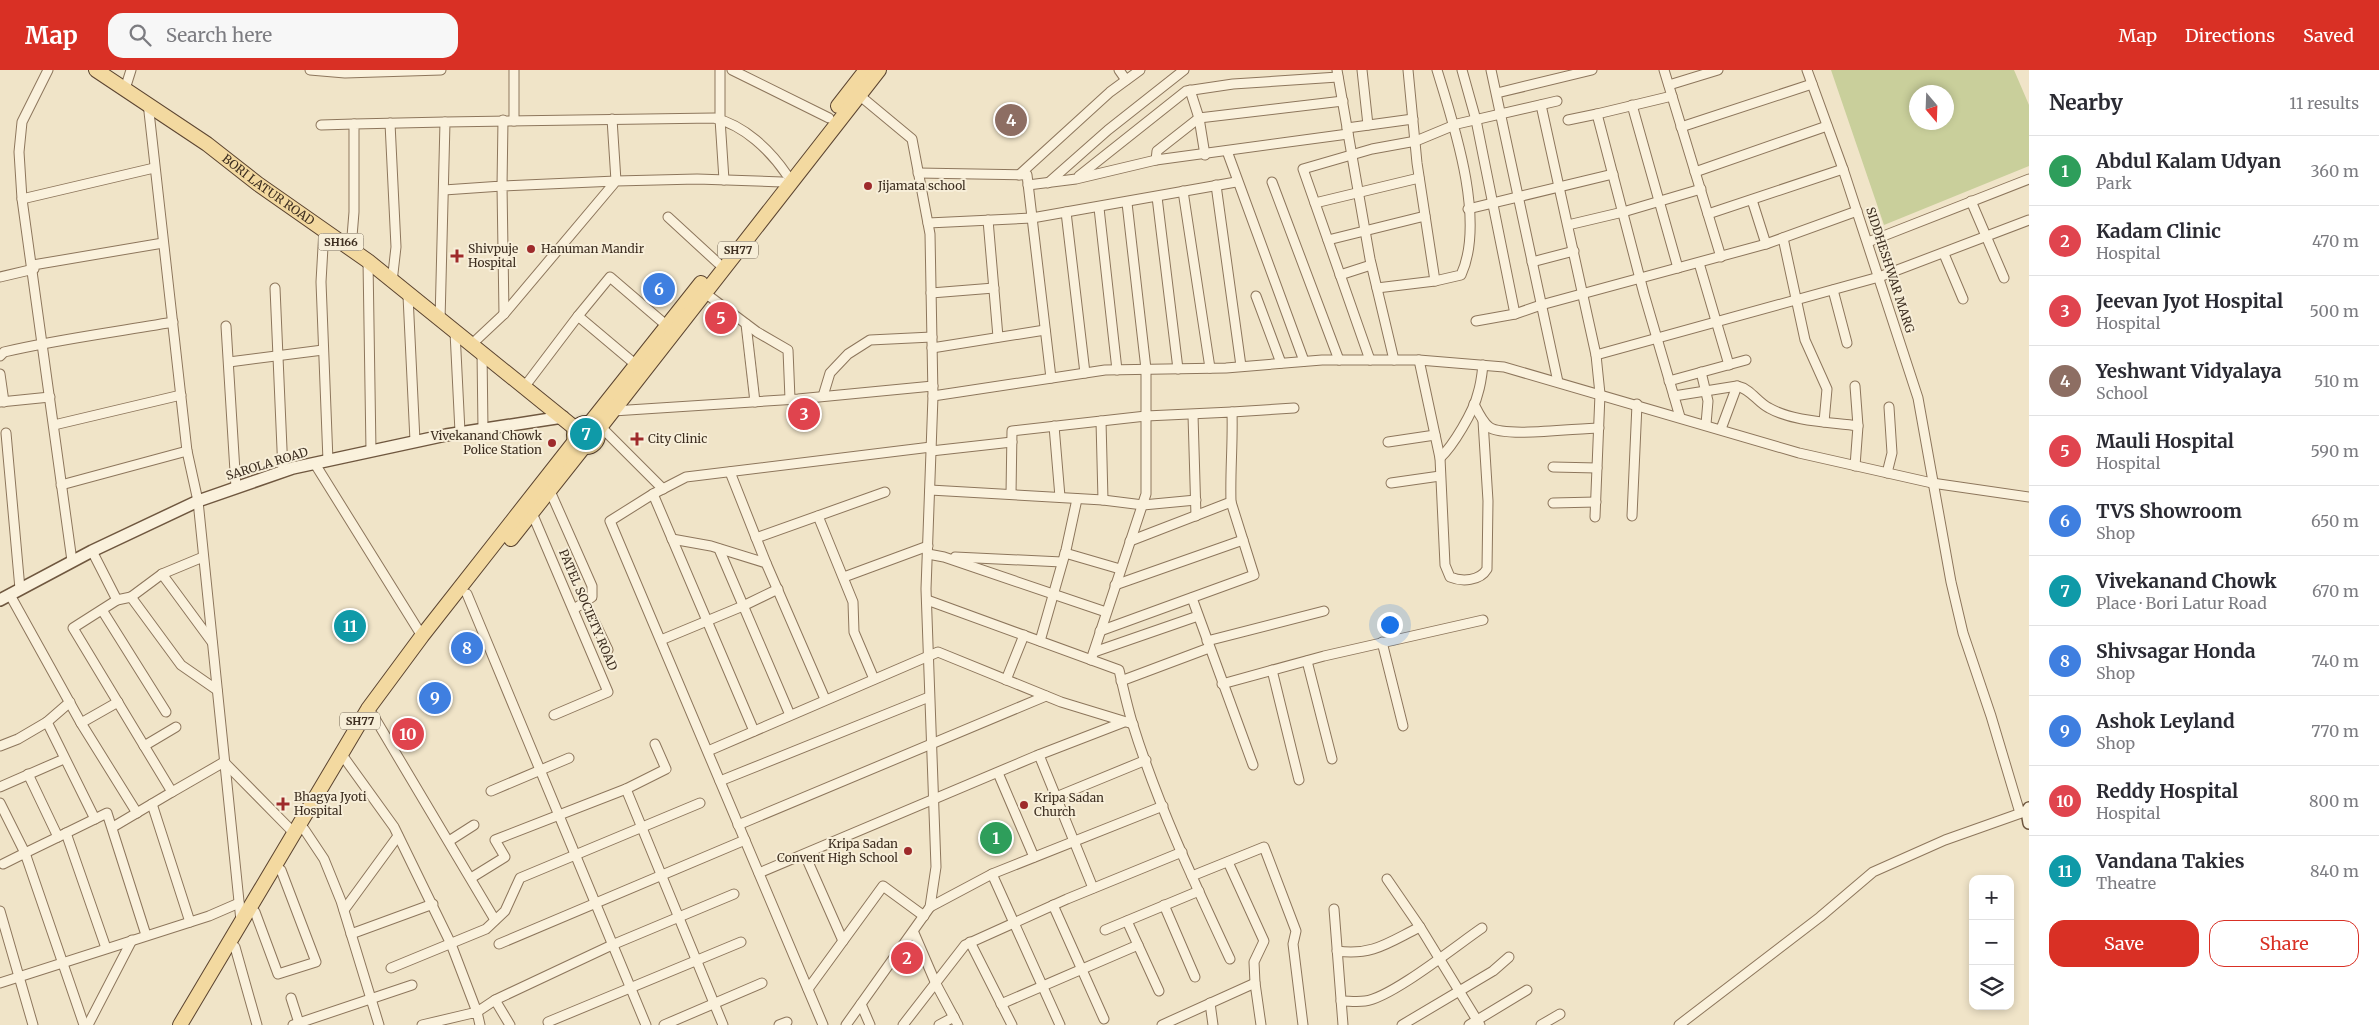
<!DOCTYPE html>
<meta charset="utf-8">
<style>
:root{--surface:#fff;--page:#f7f7f7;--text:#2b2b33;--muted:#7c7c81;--line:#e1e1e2;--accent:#d93025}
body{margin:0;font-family:Merriweather,serif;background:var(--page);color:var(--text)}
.controls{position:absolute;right:15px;bottom:15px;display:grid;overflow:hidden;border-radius:10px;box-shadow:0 2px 8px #0003}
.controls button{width:45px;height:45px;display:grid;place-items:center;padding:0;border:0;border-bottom:1px solid var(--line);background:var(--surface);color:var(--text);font:25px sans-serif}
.compass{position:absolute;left:1909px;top:15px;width:45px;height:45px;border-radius:50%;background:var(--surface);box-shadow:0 2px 8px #0003;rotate:161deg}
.you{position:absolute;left:1389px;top:554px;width:18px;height:18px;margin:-12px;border:4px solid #fff;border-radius:50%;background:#1a73e8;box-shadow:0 0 0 8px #1a73e833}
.badge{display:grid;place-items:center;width:32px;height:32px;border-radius:50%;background:var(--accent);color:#fff;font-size:16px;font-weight:700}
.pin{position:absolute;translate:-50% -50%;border:2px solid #fff;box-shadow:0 1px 5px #0006}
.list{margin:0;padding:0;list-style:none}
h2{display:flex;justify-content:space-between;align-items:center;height:65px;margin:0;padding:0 20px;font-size:21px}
h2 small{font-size:16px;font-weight:400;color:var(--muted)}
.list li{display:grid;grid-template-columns:32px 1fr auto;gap:15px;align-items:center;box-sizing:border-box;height:70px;padding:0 20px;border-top:1px solid var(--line)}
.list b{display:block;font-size:19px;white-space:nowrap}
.list p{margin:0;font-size:16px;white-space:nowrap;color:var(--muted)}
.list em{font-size:16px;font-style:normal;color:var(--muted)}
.actions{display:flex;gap:10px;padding:15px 20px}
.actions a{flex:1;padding:11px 0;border:1px solid var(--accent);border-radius:15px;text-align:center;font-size:18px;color:var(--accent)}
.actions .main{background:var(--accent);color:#fff}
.icon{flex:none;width:28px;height:28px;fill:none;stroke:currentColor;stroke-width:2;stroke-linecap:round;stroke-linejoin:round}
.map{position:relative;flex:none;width:2029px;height:955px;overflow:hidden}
header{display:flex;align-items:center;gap:30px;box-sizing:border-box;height:70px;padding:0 25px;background:var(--accent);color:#fff}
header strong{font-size:24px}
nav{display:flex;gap:28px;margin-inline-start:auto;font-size:18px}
.search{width:350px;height:45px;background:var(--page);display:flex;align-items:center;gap:12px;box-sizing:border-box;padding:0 18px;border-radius:15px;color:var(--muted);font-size:19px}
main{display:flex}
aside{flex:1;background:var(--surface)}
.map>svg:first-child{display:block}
.green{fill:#c9cf9b;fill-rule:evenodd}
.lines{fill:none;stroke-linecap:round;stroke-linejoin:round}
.street-casing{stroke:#8d765c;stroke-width:11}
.secondary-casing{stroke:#6f573f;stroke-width:14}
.primary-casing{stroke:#5b4430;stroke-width:16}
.street{stroke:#faf1dc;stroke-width:9}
.secondary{stroke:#faf1dc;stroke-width:11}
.primary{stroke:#f3d9a0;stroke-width:14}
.poi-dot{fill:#9e2a2b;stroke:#f7eed8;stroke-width:2}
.labels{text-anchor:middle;stroke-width:4;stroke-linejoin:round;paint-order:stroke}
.shield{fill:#f7eed8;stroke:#756857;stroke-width:1}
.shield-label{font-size:11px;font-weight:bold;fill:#3d2e20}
.poi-label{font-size:12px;fill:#3d2e20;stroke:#f7eed8;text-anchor:start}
.street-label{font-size:12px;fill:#3d2e20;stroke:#f7eed8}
</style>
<header>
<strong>Map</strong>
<div class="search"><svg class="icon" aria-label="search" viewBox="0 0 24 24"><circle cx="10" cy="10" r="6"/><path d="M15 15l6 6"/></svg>Search here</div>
<nav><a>Map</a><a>Directions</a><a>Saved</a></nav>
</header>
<main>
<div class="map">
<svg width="2029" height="955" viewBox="0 0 2029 955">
<rect width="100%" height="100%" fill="#f0e4c8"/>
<!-- green -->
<path class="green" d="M1831,0H2014L2029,35V96L1884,155ZM1916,22H1946V52H1916Z"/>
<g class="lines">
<defs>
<g id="street">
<polyline points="48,0 22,52 19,82 22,129 72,491"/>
<polyline points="310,0 345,3 441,0"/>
<polyline points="514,0 514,51"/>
<polyline points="720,0 720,49 724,110"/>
<polyline points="732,0 829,48"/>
<polyline points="1119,0 1126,10"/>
<polyline points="1337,0 1370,189 1394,290"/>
<polyline points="1362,0 1368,55"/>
<polyline points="1462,0 1476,50 1515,244"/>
<polyline points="1491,0 1558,312"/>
<polyline points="1664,0 1721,187"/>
<polyline points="1807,0 1843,99 1918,328 1951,512 1963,563 1991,646 2020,743"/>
<polyline points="1669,15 1718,0"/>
<polyline points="125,19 131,0"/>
<polyline points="1190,20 1199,48 1205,85"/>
<polyline points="1497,23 1592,0"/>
<polyline points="1672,26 1597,44 1644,224 1680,347"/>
<polyline points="148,33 187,381 198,431 241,851"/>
<polyline points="1541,35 1596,285 1879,207 2029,150"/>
<polyline points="1632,35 1678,198"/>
<polyline points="1568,50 1597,44"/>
<polyline points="390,53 396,177 392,212"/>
<polyline points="321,55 354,54"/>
<polyline points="1681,57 1812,14"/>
<polyline points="1347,58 1413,49"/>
<polyline points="1227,81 1304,291"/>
<polyline points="1156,90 1157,81 1199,48 1343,31"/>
<polyline points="1695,102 1827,56"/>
<polyline points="918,103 1027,105 1051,308"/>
<polyline points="1019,105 1110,22 1140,0"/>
<polyline points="1079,106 1186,21 1233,14 1338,7"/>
<polyline points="1272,112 1339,290"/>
<polyline points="1048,113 1108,60 1184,0"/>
<polyline points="1028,115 1076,109 1156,90 1348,64"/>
<polyline points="1216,115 1241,296"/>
<polyline points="444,120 502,116 503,50"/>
<polyline points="1183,121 1210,298"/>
<polyline points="1157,127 1178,299"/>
<polyline points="22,129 154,98"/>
<polyline points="1752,130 1766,174"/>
<polyline points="1971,131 2004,208"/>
<polyline points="1315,133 1419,108"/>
<polyline points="1099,138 1117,300"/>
<polyline points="1468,139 1613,104"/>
<polyline points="1066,142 1085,303"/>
<polyline points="1708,144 1843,99"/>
<polyline points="668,147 718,193"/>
<polyline points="988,150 998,267"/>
<polyline points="928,153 1032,148 1236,112"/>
<polyline points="1568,155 1623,142 1701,119"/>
<polyline points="324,159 321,212 328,391"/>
<polyline points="1783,168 1805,270 1827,319 1824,352"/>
<polyline points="1328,170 1425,146"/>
<polyline points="1868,172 2029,109"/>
<polyline points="351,179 354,142 354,54 445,52"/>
<polyline points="1944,184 1963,229"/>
<polyline points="368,191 371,381"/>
<polyline points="1532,192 1574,181"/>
<polyline points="1699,193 1729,295"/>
<polyline points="33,195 163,173"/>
<polyline points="1340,205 1371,195"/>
<polyline points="0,207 34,199"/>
<path d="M1435,211L1461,205C1486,151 1454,55 1437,0"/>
<polyline points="275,218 283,402"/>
<polyline points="1377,218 1435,211 1417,93 1408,0"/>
<polyline points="1833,220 1847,273"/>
<polyline points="705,223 757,262 788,280 790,329"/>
<polyline points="931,223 994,218"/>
<polyline points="408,226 415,371"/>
<polyline points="1256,226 1281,293"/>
<polyline points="504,244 502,116 616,111 612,49"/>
<polyline points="578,246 610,207 666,255"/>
<path d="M440,251L445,52L714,48C744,55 770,80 787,105"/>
<polyline points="1476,251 1515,244 1541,235 1766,174 1857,141"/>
<polyline points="746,254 755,332"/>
<polyline points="226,256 236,418"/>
<polyline points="455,262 460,362"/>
<polyline points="472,274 504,244 616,111 697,109 782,112"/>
<polyline points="932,278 1045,260"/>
<polyline points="482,282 483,359"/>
<path d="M0,286L4,282C59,269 117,262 173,252"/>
<polyline points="1370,290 1303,99 1372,79 1416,71 1457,54 1557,31"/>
<path d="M1419,290L1440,388L1445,495L1450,507C1462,512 1480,511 1487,499L1488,431L1483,351"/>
<polyline points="229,292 323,280"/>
<polyline points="1701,302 1708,331 1706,354"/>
<polyline points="0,304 4,332"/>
<polyline points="1669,311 1746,290"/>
<polyline points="525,316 578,246 635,294"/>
<polyline points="1855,316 1858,356"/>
<polyline points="823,326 830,303 848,284 870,270 932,267"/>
<polyline points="933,326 1105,300 1226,298 1322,290 1419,290 1504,297 1799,383 1932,413 2029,427"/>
<path d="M1674,326L1737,316C1751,319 1757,332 1769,338C1794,352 1830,352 1858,356L1855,396"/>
<polyline points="0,332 50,327"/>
<path d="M1474,334C1478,342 1482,351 1489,357C1504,368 1577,358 1599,358"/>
<polyline points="613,341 798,329 933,316"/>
<polyline points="1232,342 1294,338"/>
<polyline points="1193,345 1196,446"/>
<polyline points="1101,351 1103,430"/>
<polyline points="54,355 181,325"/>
<polyline points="1054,356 1060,427"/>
<polyline points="601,357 663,419"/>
<polyline points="1721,359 1737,316"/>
<polyline points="6,363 20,519"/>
<polyline points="1388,372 1435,365"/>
<polyline points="931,381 1012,372"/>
<path d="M1440,388C1453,376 1474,341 1478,323C1481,314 1482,304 1483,295"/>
<polyline points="315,394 422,566"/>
<polyline points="1553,397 1597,398"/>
<polyline points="730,402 766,493"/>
<polyline points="1887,403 1892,383 1889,337"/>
<polyline points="1391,413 1440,406"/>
<polyline points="61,415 187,381"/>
<polyline points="930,420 1103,430 1143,435 1196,430"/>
<polyline points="550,421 592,516 592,527 574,539"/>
<polyline points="653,424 686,407 931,377"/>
<path d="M1011,424L1012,361L1146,346L1232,342C1233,373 1230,401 1231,432L1130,471"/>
<polyline points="1553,433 1596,432"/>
<polyline points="532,443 608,622 554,645"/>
<polyline points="818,446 853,532 854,562 874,609"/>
<polyline points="1632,446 1637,334"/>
<polyline points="1595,447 1600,324 1596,285"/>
<polyline points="756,468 885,422"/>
<polyline points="672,469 711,476 766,493 825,629"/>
<polyline points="719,479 790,645"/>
<polyline points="92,481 117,530"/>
<polyline points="1065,483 1120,499"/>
<polyline points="928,484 944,487 1106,542"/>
<polyline points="955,487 1062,492"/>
<polyline points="162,504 212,572"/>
<polyline points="844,507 928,476"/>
<polyline points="1115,515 1243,470"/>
<polyline points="467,524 646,955"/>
<polyline points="10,525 81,653 137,743"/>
<polyline points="131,527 162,504 203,487"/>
<polyline points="1192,528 1253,695"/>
<path d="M927,530L1119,600C1123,617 1127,635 1132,652C1157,733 1194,812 1230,889"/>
<polyline points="585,532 608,580"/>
<polyline points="102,540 166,642"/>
<polyline points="1100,561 1254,505 1231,432"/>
<polyline points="661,570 743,536 778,519"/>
<polyline points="1040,571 1066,480 1077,429"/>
<polyline points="1207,571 1324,541"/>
<polyline points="1382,572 1403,656"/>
<polyline points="1094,582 1198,546"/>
<polyline points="1091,590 1146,424 1146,299 1127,133"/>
<polyline points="1307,591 1332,689"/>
<polyline points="1272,600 1299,710"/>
<polyline points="1006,610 1024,565"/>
<polyline points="1121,611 1209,578"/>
<polyline points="1222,614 1324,586 1483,550"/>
<polyline points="217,620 181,595 131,527 117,530 73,558 172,722 224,692 294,763"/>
<polyline points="70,632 47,652 95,749"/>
<polyline points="373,645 495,850"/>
<polyline points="81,653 118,632"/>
<polyline points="754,661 653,424 610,451 823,955"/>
<polyline points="0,676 18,669 47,652"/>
<polyline points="144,676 176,657"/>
<polyline points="708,681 938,582 1061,632 1133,654"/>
<polyline points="1039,685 1093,818"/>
<polyline points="345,689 394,757 451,874 477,942 495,930 612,875 734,824"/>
<polyline points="998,703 1034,787"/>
<polyline points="28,704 58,767 107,743 146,865"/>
<polyline points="720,711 929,627"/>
<polyline points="0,717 64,689"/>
<polyline points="626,719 723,955"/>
<polyline points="491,721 569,688"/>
<polyline points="1056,727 1146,690"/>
<polyline points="0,733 25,783 58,767"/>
<polyline points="152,734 190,852"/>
<polyline points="738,755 1046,626"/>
<polyline points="113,757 172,722"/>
<polyline points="304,759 324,789 341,831 379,955"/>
<polyline points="66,763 106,878"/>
<polyline points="449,771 474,755"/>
<polyline points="805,785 843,871"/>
<polyline points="1228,792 1264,871 1254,892 1255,913"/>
<polyline points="3,794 25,783 84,955"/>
<polyline points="759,803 1036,686 1124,652"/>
<polyline points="992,804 1060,955"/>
<polyline points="1192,806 1264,777 1296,861 1293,874 1303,955"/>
<polyline points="471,808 505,787 495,770 626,719 666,699 655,674"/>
<polyline points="1387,809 1420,857 1480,955"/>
<polyline points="1053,835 1104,949"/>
<polyline points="1164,835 1195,907"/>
<polyline points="930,837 992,804 1163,736"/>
<polyline points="1334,839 1343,955"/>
<polyline points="344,840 398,766"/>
<polyline points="0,841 33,955"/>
<polyline points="255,842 278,904 316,892 281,800"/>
<polyline points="1127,851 1159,921"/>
<polyline points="1105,860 1199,821"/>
<polyline points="914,863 936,914 958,955"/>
<polyline points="351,864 433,834"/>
<polyline points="970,872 1012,955"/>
<polyline points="499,874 745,770"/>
<polyline points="235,877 257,955"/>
<path d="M1337,881C1373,886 1389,872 1420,857"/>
<polyline points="391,898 486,859 505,841 520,808 700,733"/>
<polyline points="0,913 209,846 239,833"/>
<polyline points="808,919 883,816 924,846"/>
<polyline points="291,928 299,953"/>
<polyline points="495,930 510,955"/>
<path d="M1341,931C1349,931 1357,932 1365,931C1391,928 1457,875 1482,858"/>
<polyline points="1210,933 1213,955"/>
<polyline points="861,934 870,955"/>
<polyline points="1001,934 1138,875"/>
<polyline points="548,952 741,872"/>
<polyline points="88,955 132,870"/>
<polyline points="293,955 412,915"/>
<polyline points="422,955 477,942 480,955"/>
<polyline points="664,955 762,913"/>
<polyline points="779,955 787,952"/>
<polyline points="846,955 930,837 936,797 926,519 933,326 930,164 912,69 859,25"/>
<polyline points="903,955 965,875 1067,829 1182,782"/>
<polyline points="939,955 954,947"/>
<polyline points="1162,955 1255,913 1261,955"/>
<polyline points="1402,955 1493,901 1509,887"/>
<polyline points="1469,955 1527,920"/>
<polyline points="1541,955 1560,944"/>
<polyline points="1679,955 1820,847 1873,802 1945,770 2024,742"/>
</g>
<g id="secondary">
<polyline points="0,530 92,481 198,431 293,398 446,365 563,347"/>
<polyline points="2029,738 2027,741 2029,753"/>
</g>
<g id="primary">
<path id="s1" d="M96,0L207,74L258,114L368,191L576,359"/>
<polyline points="838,36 866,0"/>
<circle cx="586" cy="365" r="12"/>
<polyline points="590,353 701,213"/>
<polyline points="598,360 879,0"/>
<polyline points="511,469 583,378"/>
<polyline points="180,955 368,639 422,566 575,371"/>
</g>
</defs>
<!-- street casing -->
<use href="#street" class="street-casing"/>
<!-- secondary casing -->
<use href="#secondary" class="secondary-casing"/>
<!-- primary casing -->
<use href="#primary" class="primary-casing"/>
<!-- street -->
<use href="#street" class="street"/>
<!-- secondary -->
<use href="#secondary" class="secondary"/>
<!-- primary -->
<use href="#primary" class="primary"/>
</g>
<!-- markers -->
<g class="poi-dot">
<circle cx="868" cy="116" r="5"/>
<circle cx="531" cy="179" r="5"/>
<path d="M454.5 178.5h5v5h5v5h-5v5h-5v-5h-5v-5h5z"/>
<path d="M634.5 361.5h5v5h5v5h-5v5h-5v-5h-5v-5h5z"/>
<circle cx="552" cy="373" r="5"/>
<path d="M280.5 726.5h5v5h5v5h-5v5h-5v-5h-5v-5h5z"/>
<circle cx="1024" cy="735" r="5"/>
<circle cx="908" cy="781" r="5"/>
</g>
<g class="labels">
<!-- shield labels -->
<g class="shield">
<rect x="318.5" y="163.5" width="45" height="17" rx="4"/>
<rect x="718" y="171.5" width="40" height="17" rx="4"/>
<rect x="340" y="642.5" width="40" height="17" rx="4"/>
</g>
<g class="shield-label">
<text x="341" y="176">SH166</text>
<text x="738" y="184">SH77</text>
<text x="360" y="655">SH77</text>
</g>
<!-- poi labels -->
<g class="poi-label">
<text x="878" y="120">Jijamata school</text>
<text x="468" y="183">Shivpuje<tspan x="468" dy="14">Hospital</tspan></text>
<text x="541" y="183">Hanuman Mandir</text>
<text x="542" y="370" text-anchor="end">Vivekanand Chowk<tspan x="542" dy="14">Police Station</tspan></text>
<text x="648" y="373">City Clinic</text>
<text x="294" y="731">Bhagya Jyoti<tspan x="294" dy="14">Hospital</tspan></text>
<text x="1034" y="732">Kripa Sadan<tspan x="1034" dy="14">Church</tspan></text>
<text x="898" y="778" text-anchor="end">Kripa Sadan<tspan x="898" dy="14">Convent High School</tspan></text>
</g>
<!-- street labels -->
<g class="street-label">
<text dy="4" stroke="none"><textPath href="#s1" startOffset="210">BORI LATUR ROAD</textPath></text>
<text transform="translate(1890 200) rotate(72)" y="4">SIDDHESHWAR MARG</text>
<text transform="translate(267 394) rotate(-17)" y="4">SAROLA ROAD</text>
<text transform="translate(588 540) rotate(67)" y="4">PATEL SOCIETY ROAD</text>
</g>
</g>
</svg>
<div class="controls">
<button>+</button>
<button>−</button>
<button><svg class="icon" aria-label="layers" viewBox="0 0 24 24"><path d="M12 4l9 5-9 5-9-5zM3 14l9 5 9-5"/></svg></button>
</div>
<svg class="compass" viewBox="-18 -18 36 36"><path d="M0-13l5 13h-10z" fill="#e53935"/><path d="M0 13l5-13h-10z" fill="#7c7c81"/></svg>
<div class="you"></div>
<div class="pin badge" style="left:996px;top:768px;background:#2e9e5b">1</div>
<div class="pin badge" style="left:907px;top:888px;background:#e0444e">2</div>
<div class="pin badge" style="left:804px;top:344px;background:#e0444e">3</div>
<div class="pin badge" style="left:1011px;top:50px;background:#8d6e63">4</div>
<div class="pin badge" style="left:721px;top:248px;background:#e0444e">5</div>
<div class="pin badge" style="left:659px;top:219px;background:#3f7fe0">6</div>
<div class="pin badge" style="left:586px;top:364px;background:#0f9aa8">7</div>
<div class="pin badge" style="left:467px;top:578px;background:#3f7fe0">8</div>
<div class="pin badge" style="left:435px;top:628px;background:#3f7fe0">9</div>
<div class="pin badge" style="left:408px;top:664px;background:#e0444e">10</div>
<div class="pin badge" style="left:350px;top:556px;background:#0f9aa8">11</div>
</div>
<aside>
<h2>Nearby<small>11 results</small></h2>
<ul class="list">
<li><span class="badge" style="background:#2e9e5b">1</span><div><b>Abdul Kalam Udyan</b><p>Park</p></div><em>360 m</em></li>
<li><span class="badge" style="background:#e0444e">2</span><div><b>Kadam Clinic</b><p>Hospital</p></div><em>470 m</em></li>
<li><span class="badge" style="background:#e0444e">3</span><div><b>Jeevan Jyot Hospital</b><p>Hospital</p></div><em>500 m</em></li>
<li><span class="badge" style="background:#8d6e63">4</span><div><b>Yeshwant Vidyalaya</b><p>School</p></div><em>510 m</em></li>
<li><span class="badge" style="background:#e0444e">5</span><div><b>Mauli Hospital</b><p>Hospital</p></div><em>590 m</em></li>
<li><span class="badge" style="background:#3f7fe0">6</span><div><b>TVS Showroom</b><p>Shop</p></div><em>650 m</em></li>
<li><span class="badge" style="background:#0f9aa8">7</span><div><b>Vivekanand Chowk</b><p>Place · Bori Latur Road</p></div><em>670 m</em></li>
<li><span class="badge" style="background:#3f7fe0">8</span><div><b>Shivsagar Honda</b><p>Shop</p></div><em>740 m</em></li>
<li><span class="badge" style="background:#3f7fe0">9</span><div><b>Ashok Leyland</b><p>Shop</p></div><em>770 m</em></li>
<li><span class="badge" style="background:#e0444e">10</span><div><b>Reddy Hospital</b><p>Hospital</p></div><em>800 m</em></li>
<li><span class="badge" style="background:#0f9aa8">11</span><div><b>Vandana Takies</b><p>Theatre</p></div><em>840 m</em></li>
</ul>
<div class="actions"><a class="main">Save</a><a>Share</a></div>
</aside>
</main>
